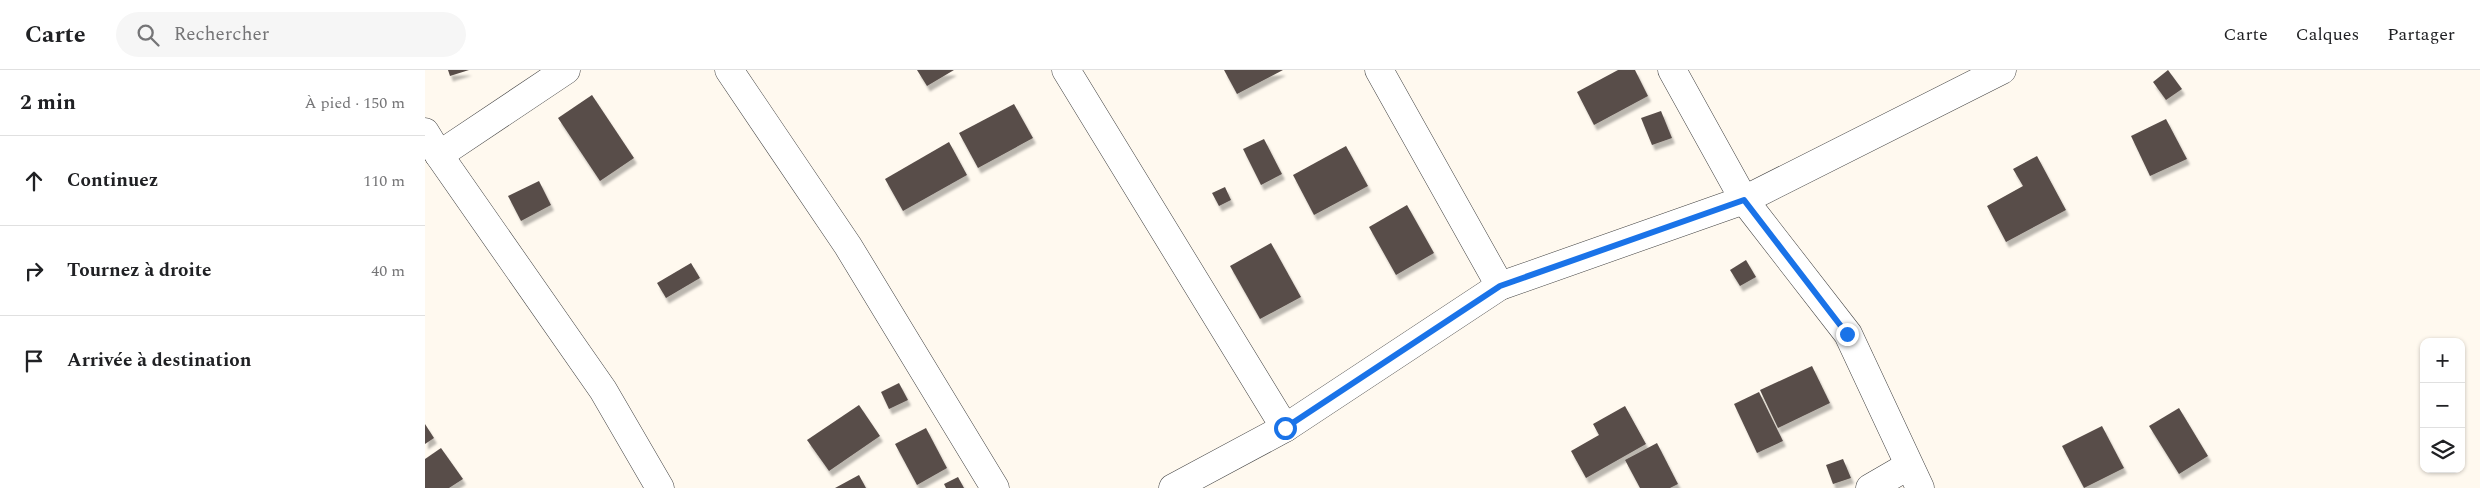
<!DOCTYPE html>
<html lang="fr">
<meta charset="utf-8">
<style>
:root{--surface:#fff;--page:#f6f6f6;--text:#202124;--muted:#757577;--line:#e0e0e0}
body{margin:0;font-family:Spectral,serif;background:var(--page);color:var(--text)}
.controls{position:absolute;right:15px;bottom:15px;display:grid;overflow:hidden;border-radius:10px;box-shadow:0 1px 4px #0004}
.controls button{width:45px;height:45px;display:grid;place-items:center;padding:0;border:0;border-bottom:1px solid var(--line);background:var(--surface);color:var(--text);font:25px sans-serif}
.stop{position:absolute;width:15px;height:15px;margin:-11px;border:4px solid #1a73e8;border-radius:50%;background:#fff}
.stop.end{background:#1a73e8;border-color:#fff;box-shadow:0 1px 5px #0008}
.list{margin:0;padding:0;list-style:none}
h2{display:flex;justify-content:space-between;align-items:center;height:65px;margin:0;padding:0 20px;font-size:21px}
h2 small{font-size:16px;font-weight:400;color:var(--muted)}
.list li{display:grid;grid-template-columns:32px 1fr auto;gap:15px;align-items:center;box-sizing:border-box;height:90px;padding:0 20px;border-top:1px solid var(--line)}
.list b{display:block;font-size:19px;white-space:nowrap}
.list em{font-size:16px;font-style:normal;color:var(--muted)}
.icon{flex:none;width:28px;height:28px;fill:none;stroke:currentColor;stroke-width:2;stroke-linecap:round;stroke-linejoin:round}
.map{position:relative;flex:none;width:2055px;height:418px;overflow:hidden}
header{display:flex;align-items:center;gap:30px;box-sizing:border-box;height:70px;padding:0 25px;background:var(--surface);border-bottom:1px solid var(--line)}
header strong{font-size:24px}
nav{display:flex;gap:28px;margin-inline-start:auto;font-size:18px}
.search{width:350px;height:45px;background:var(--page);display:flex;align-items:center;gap:12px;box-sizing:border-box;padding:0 18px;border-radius:28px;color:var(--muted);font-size:19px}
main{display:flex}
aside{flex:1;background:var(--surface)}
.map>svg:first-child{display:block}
.building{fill:#584d49;filter:url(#shadow)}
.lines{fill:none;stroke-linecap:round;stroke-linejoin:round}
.minor-casing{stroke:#414141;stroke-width:29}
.minor{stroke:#fff;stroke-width:28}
.route{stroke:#1a73e8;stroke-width:6}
</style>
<header>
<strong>Carte</strong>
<div class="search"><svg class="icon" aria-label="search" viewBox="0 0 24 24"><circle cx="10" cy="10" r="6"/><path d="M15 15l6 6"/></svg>Rechercher</div>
<nav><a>Carte</a><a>Calques</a><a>Partager</a></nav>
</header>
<main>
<aside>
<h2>2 min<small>À pied · 150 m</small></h2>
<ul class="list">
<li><svg class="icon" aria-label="ahead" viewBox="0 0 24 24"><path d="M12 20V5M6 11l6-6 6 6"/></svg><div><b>Continuez</b></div><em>110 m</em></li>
<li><svg class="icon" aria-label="right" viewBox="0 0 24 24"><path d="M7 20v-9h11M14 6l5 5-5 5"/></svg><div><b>Tournez à droite</b></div><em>40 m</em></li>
<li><svg class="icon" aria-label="arrive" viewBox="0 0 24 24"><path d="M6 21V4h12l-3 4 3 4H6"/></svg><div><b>Arrivée à destination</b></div></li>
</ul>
</aside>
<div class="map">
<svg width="2055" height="418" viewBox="0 0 2055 418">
<defs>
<filter id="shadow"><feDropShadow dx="3" dy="5.5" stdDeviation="1" flood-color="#0004"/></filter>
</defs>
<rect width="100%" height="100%" fill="#fff9ef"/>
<!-- building -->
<g class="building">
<polygon points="23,0 44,0 25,6"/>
<polygon points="492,0 529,0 502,16"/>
<polygon points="799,0 858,0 812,24"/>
<polygon points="1193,0 1210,0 1223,26 1169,55 1152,22"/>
<polygon points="1743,0 1757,19 1741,30 1728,12"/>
<polygon points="167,25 209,88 175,111 133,48"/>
<polygon points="589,34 608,68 553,98 534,63"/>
<polygon points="1236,41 1247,68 1227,75 1216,48"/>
<polygon points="1741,49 1762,89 1725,106 1706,66"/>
<polygon points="839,69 857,104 836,115 818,79"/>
<polygon points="524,72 542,105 478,141 460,109"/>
<polygon points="921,76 943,116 889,145 868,105"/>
<polygon points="1612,86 1641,140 1581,172 1562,136 1598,116 1588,99"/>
<polygon points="114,111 126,135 96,151 83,126"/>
<polygon points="800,117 806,130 794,136 787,123"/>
<polygon points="982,135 1009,183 971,205 944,157"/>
<polygon points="846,173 876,227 835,249 805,196"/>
<polygon points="1321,190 1331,207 1315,216 1305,200"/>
<polygon points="266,193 275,208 241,228 232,213"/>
<polygon points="1387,296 1405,333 1353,358 1335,320"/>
<polygon points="474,313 483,330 464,339 456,322"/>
<polygon points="1334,322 1358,371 1332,383 1309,334"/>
<polygon points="434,335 455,366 404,401 382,370"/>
<polygon points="1200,336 1221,374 1161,408 1146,381 1174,365 1168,354"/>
<polygon points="1754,338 1783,386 1754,404 1724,356"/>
<polygon points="0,354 9,368 0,374"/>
<polygon points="1677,356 1699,398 1659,418 1637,376"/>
<polygon points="501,358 522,398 492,415 470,374"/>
<polygon points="1232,373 1253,414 1245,418 1215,418 1200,390"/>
<polygon points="16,378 38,409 24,418 0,418 0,389"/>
<polygon points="1418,389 1426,408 1408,414 1401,395"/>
<polygon points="434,405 441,418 410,418"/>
<polygon points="533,407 539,418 521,418 519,414"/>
</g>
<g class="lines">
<defs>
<g id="minor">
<polyline points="304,0 423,176 570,418"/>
<polyline points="641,0 860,358"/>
<polyline points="954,0 1075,216"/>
<polyline points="1247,0 1319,130 1423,264 1495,418"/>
<polyline points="0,62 14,85 178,320 235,418"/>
<polyline points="14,85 141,0"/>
<polyline points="748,418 860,358 1075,216 1319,130 1577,0"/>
<polyline points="1445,418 1483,396"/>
</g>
</defs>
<!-- minor casing -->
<use href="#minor" class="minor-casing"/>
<!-- minor -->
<use href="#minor" class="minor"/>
</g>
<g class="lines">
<!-- route -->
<polyline class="route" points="860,358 1075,216 1319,130 1422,264"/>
</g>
</svg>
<div class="controls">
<button>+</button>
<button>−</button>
<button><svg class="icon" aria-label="layers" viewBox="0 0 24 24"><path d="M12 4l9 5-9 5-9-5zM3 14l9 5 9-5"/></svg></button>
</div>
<div class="stop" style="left:860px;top:358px"></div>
<div class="stop end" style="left:1422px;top:264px"></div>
</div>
</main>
